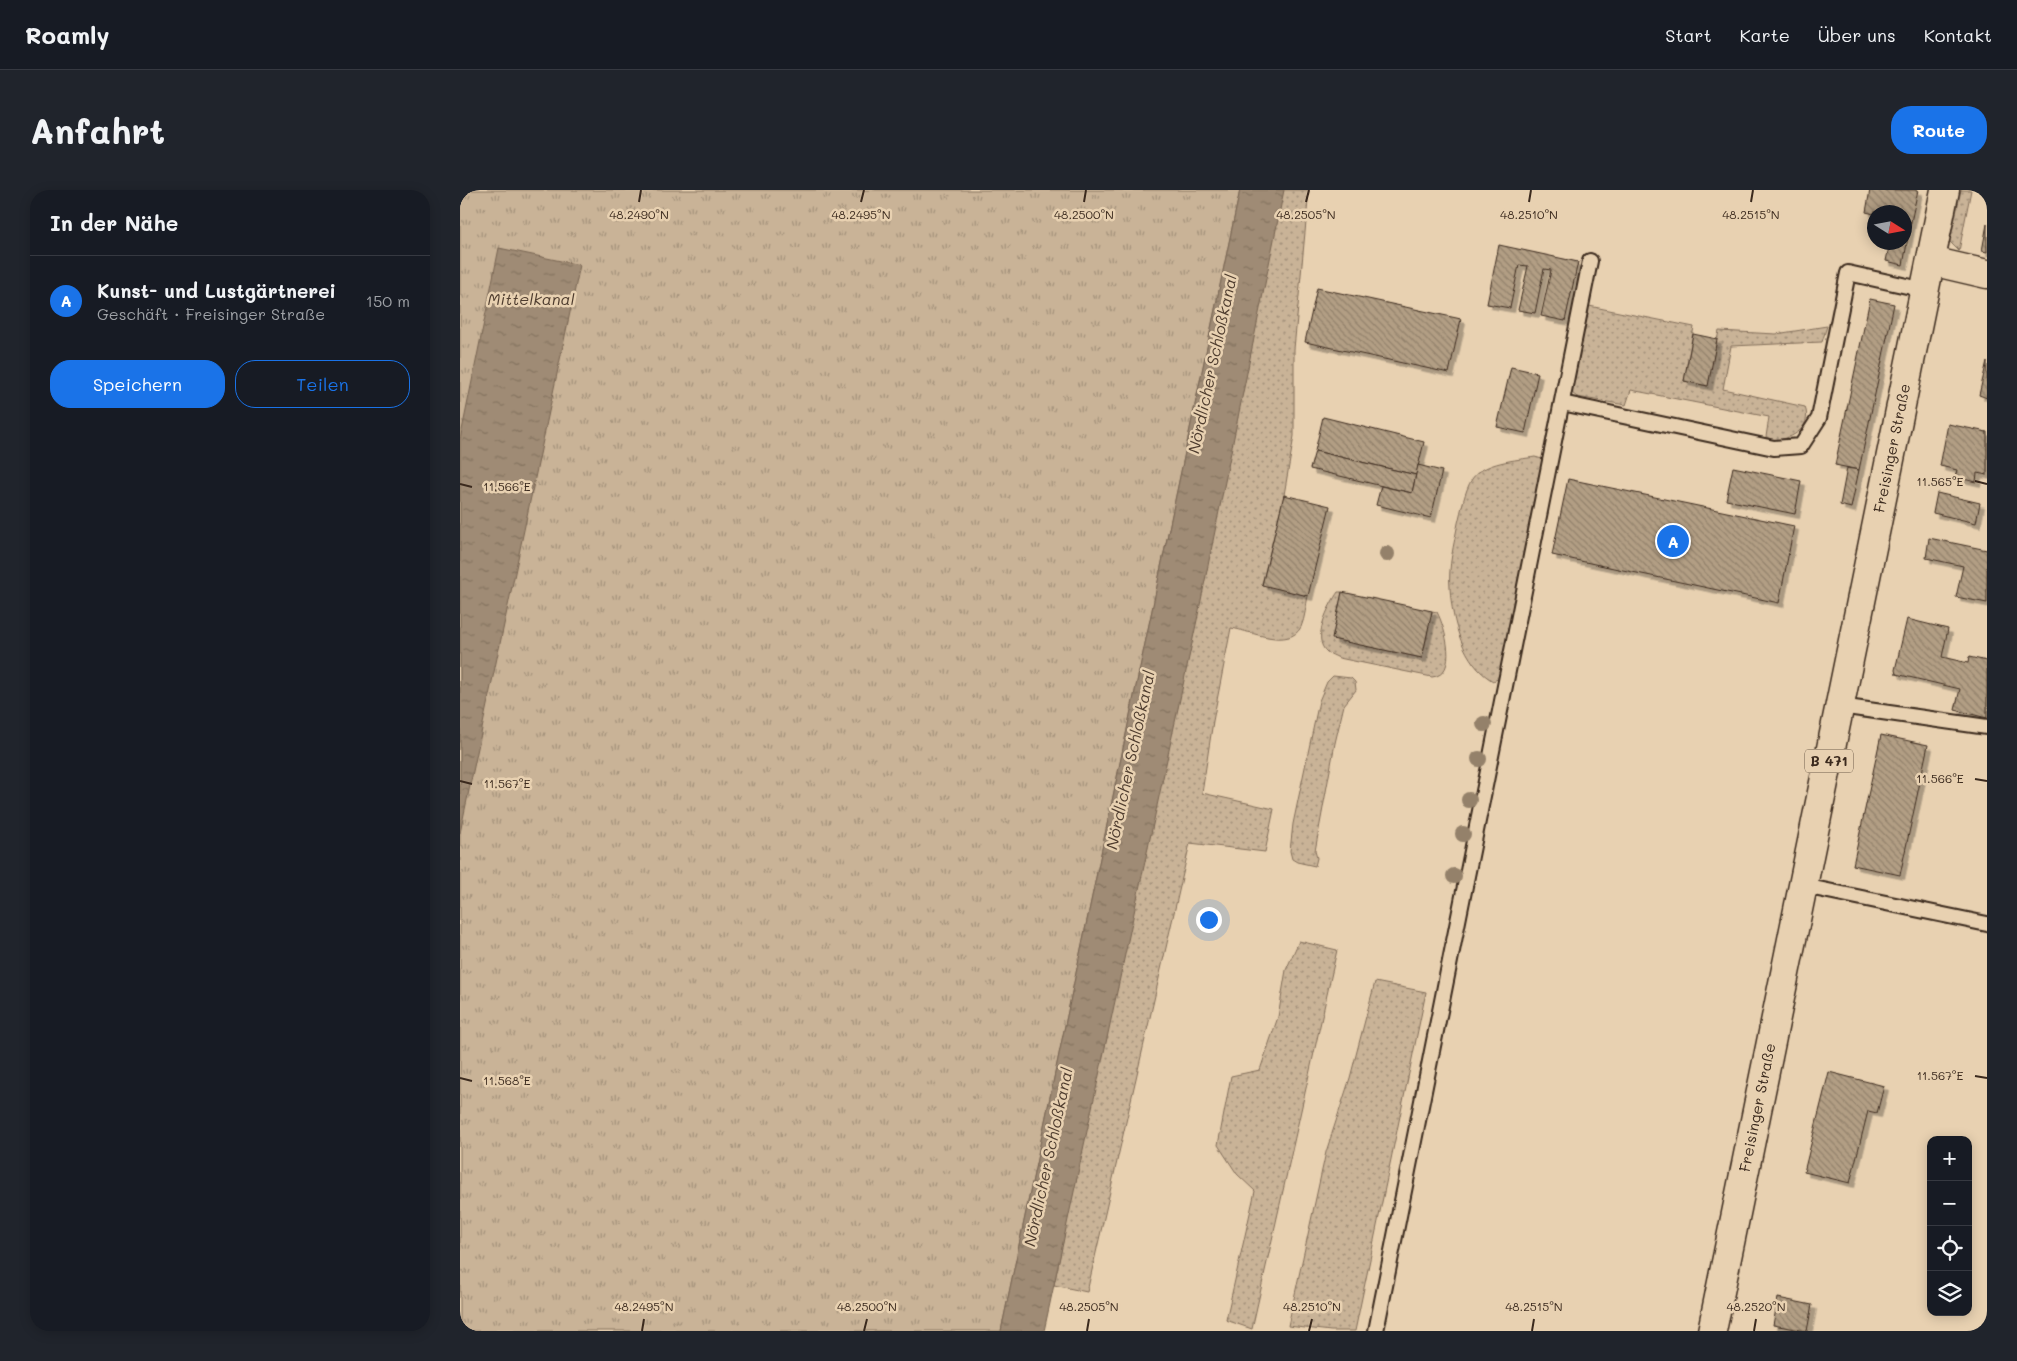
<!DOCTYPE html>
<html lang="de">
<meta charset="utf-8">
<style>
:root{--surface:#171b24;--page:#20242c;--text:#f1f3f6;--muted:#9ea1a6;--line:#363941;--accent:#1a73e8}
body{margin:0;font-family:Mali,sans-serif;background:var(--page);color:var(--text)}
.controls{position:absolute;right:15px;bottom:15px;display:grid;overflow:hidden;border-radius:10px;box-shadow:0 2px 12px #0003}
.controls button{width:45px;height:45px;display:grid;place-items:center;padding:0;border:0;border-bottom:1px solid var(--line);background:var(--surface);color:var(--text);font:25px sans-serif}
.compass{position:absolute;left:1407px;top:15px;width:45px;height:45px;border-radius:50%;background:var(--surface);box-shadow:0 2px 12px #0003;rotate:101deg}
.you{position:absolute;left:748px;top:729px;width:18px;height:18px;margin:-12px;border:4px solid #fff;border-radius:50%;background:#1a73e8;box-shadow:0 0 0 8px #1a73e833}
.badge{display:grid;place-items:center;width:32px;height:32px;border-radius:50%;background:var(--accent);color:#fff;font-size:16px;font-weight:700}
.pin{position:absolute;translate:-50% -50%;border:2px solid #fff;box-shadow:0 1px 5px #0006}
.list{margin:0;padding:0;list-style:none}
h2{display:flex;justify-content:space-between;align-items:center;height:65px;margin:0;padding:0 20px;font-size:21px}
h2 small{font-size:16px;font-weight:400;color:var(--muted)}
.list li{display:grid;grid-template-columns:32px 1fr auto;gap:15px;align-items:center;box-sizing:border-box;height:90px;padding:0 20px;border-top:1px solid var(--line)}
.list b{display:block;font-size:19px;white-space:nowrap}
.list p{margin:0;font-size:16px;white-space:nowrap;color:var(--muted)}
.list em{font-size:16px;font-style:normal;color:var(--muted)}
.actions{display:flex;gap:10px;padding:15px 20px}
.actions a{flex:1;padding:11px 0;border:1px solid var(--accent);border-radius:20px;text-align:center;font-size:18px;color:var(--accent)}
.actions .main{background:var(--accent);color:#fff}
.icon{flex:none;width:28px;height:28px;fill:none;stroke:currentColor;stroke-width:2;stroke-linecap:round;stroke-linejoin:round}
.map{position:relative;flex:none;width:1527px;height:1141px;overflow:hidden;border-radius:20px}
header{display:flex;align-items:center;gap:30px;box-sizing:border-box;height:70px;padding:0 25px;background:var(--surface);border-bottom:1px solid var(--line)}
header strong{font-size:24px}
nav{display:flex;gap:28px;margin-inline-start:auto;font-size:18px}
.intro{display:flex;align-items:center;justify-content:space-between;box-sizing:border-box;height:120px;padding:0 30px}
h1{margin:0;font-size:35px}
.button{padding:12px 22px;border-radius:20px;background:var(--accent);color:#fff;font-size:18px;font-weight:700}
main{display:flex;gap:30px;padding:0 30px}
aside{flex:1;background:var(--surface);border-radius:20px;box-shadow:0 2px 12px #0003}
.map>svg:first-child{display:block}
.grass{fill:url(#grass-dots);stroke:#826e5a}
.park{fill:url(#park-tufts);stroke:#826e5a}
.water{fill:url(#water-ripples);stroke:#776452}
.building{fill:url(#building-back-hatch);stroke:#3b2a1e;filter:url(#shadow)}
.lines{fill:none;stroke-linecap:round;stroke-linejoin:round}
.lane-casing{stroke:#3b2a1e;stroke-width:18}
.street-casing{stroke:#3b2a1e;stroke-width:31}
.primary-casing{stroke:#3b2a1e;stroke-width:31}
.lane{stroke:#e8d1b1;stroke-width:14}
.street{stroke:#e8d1b1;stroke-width:28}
.primary{stroke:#e8d1b1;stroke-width:28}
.tree{fill:#94816a}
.ticks{fill:none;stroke:#3b2a1e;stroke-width:2}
.labels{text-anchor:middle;stroke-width:5;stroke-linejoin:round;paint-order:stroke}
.shield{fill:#e8d1b1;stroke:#6f5c4a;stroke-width:1}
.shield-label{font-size:14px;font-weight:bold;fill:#3b2a1e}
.street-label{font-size:15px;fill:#3b2a1e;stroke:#e8d1b1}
.water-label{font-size:16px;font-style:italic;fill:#4f3d2f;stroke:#e8d1b1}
.ticks-label{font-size:12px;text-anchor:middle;fill:#3b2a1e;stroke:#e8d1b1;stroke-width:5;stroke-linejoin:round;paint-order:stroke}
</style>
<header>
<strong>Roamly</strong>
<nav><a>Start</a><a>Karte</a><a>Über uns</a><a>Kontakt</a></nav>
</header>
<div class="intro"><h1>Anfahrt</h1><a class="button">Route</a></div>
<main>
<aside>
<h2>In der Nähe<small></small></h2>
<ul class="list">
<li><span class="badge">A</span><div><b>Kunst- und Lustgärtnerei</b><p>Geschäft · Freisinger Straße</p></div><em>150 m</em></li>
</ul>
<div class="actions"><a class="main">Speichern</a><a>Teilen</a></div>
</aside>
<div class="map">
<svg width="1527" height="1141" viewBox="0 0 1527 1141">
<defs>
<pattern id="grass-dots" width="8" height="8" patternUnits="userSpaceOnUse" patternTransform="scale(1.25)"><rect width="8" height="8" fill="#c9b397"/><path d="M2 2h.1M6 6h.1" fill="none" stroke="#a4927b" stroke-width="1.8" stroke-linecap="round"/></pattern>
<pattern id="park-tufts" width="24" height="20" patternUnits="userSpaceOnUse" patternTransform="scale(1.25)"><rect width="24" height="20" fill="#c9b397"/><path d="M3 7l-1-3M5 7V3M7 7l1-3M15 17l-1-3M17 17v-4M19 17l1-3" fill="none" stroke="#a4927b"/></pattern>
<pattern id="water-ripples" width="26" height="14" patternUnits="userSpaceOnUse" patternTransform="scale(1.25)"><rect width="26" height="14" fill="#9f8b74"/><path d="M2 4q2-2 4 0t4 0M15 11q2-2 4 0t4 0" fill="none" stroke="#83725f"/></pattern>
<pattern id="building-back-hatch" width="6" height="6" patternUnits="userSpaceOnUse" patternTransform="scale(1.25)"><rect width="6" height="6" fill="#b29e84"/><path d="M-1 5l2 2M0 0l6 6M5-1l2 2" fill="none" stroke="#92816b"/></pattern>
<filter id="shadow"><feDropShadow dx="4.5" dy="4.5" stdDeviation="0" flood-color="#0004"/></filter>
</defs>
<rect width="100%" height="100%" fill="#e8d1b1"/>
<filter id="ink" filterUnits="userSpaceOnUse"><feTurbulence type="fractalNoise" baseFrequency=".02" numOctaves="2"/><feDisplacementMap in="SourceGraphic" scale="10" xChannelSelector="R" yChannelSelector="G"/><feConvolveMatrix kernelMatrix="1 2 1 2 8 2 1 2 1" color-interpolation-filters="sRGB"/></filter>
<g filter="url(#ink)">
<!-- grass -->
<g class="grass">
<path d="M814,0H849L834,159V246L824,305L802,394L848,406C846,415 845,428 841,437C829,460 791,441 771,438L753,531L742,603L814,619L805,662L730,653L627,1102L594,1095Z"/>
<polygon points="1501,0 1511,0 1499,61 1490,52"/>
<path d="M1129,116L1234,137L1224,191L1247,196L1259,141L1316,144L1367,136L1362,152L1271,156L1263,199L1345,217C1353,239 1329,251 1311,250L1306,247L1309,227L1171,200L1166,215L1117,207L1112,203L1111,198Z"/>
<path d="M1075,267L1082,269L1084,273L1040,488L1033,491C1003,474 992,431 990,398C988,377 994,354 998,333C1001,321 1005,300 1012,289C1023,272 1057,270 1075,267Z"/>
<path d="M878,402H882L873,449L962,468L972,421L977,422C985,437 999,485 972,487L879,468C875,466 870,464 867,462C851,449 869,415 878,402Z"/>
<polygon points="873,486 891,488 895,492 896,500 884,515 875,553 855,661 857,668 855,676 837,672 832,669 830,661 833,634 859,511 867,492"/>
<polygon points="839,751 877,760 792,1139 766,1130 795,1001 777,984 758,955 771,886 800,880 818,827 826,780"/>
<polygon points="915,792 966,802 895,1141 871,1141 828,1136 866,962 890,888"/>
</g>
<!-- park -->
<polygon class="park" points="0,0 780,0 541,1141 0,1141"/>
<!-- water -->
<g class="water">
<polygon points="780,0 824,0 737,430 584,1141 541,1141"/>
<polygon points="39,58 120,75 0,643 0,250"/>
</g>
<!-- building -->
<g class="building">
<polygon points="1410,0 1458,0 1451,32 1444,30 1444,22 1414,22 1414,24 1406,22"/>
<polygon points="1444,30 1451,32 1443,75 1426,71 1430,52 1444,52"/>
<polygon points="1527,34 1527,62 1522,61"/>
<polygon points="1039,55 1118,72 1105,131 1081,126 1091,80 1084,79 1075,123 1058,120 1068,76 1059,75 1050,118 1027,114"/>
<polygon points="857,98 1001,129 989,183 845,152"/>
<polygon points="1410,109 1434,114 1399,280 1375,275"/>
<polygon points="1233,144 1257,149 1248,196 1224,191"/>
<polygon points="1527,171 1527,208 1519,205"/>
<polygon points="1051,177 1078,183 1065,243 1037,237"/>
<polygon points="863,227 964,252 956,285 855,261"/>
<polygon points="1488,234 1527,242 1527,285 1517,283 1516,292 1495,287 1497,280 1480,276"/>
<polygon points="855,261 956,285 952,303 850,279"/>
<polygon points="958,275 982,281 971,328 916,315 921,296 952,303"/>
<polygon points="1273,277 1341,291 1335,324 1266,310"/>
<polygon points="1387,278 1399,280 1391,318 1380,315"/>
<polygon points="1108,289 1334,336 1319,413 1092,365"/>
<polygon points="1477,303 1520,313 1516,333 1473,323"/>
<polygon points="824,305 870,316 848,406 802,395"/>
<polygon points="1469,348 1527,360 1527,413 1496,407 1503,376 1466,368"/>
<polygon points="882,402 972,421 962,468 872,449"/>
<polygon points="1447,429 1488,439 1482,467 1508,473 1509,467 1527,471 1527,528 1495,520 1500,499 1436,484 1435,480"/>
<polygon points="1421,545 1468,555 1440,685 1393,675"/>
<polygon points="1369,882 1424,896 1417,923 1408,921 1390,993 1344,982"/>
<polygon points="1318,1108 1352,1115 1347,1141 1313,1135"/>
</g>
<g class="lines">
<defs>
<g id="lane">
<polyline points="1102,213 1314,258 1341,256 1359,228 1388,83 1465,100"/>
<polyline points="1380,516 1527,537"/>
<polyline points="1344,696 1527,734"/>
<polyline points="916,1141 1130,71"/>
</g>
<polyline id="street" points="1471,71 1527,84"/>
<g id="primary">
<path id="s1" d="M1252,1141L1485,0"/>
</g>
</defs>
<!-- lane casing -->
<use href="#lane" class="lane-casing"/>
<!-- street casing -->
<use href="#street" class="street-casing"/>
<!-- primary casing -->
<use href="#primary" class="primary-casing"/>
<!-- lane -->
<use href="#lane" class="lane"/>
<!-- street -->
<use href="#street" class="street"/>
<!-- primary -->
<use href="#primary" class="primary"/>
</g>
<!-- trees -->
<g class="tree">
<circle cx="927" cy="364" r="8"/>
<circle cx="1024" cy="534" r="8"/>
<circle cx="1019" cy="569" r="8"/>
<circle cx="1009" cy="610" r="8"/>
<circle cx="1003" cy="644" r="8"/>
<circle cx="994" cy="686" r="8"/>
</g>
</g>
<!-- ticks -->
<path class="ticks" d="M179,12L181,0M401,12L404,0M624,12L626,0M846,12L849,0M1069,12L1071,0M1291,12L1293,0M1515,291L1527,294M0,294L12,297M1515,589L1527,591M0,591L12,594M1515,886L1527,888M0,888L12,891M182,1141L184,1129M404,1141L407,1129M627,1141L629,1129M849,1141L852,1129M1072,1141L1074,1129M1294,1141L1296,1129"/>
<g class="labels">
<!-- shield labels -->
<rect class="shield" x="1345" y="559.5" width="48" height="23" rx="4"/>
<g class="shield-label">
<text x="1369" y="576">B 471</text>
</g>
<!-- street labels -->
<g class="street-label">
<text dy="5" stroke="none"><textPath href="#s1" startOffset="901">Freisinger Straße</textPath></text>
<text dy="5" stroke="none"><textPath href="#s1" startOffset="228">Freisinger Straße</textPath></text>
</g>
<!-- water labels -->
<g class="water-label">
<text x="71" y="115">Mittelkanal</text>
<text transform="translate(752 174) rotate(-78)" y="6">Nördlicher Schloßkanal</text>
<text transform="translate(670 570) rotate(-78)" y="6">Nördlicher Schloßkanal</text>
<text transform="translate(588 967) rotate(-78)" y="6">Nördlicher Schloßkanal</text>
</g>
</g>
<g class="ticks-label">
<text x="179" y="29">48.2490°N</text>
<text x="401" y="29">48.2495°N</text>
<text x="624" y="29">48.2500°N</text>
<text x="846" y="29">48.2505°N</text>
<text x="1069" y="29">48.2510°N</text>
<text x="1291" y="29">48.2515°N</text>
<text x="1480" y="296">11.565°E</text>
<text x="47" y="301">11.566°E</text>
<text x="1480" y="593">11.566°E</text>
<text x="47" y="598">11.567°E</text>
<text x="1480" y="890">11.567°E</text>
<text x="47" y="895">11.568°E</text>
<text x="184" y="1121">48.2495°N</text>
<text x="407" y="1121">48.2500°N</text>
<text x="629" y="1121">48.2505°N</text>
<text x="852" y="1121">48.2510°N</text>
<text x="1074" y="1121">48.2515°N</text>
<text x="1296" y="1121">48.2520°N</text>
</g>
</svg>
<div class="controls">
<button>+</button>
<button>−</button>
<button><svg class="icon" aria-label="locate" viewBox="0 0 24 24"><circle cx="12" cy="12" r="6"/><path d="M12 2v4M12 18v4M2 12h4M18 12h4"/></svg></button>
<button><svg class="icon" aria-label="layers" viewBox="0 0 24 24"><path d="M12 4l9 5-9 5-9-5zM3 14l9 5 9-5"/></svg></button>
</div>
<svg class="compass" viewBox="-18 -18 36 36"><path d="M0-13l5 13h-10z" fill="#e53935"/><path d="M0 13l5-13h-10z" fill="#9ea1a6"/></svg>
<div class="you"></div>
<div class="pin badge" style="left:1213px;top:351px">A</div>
</div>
</main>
